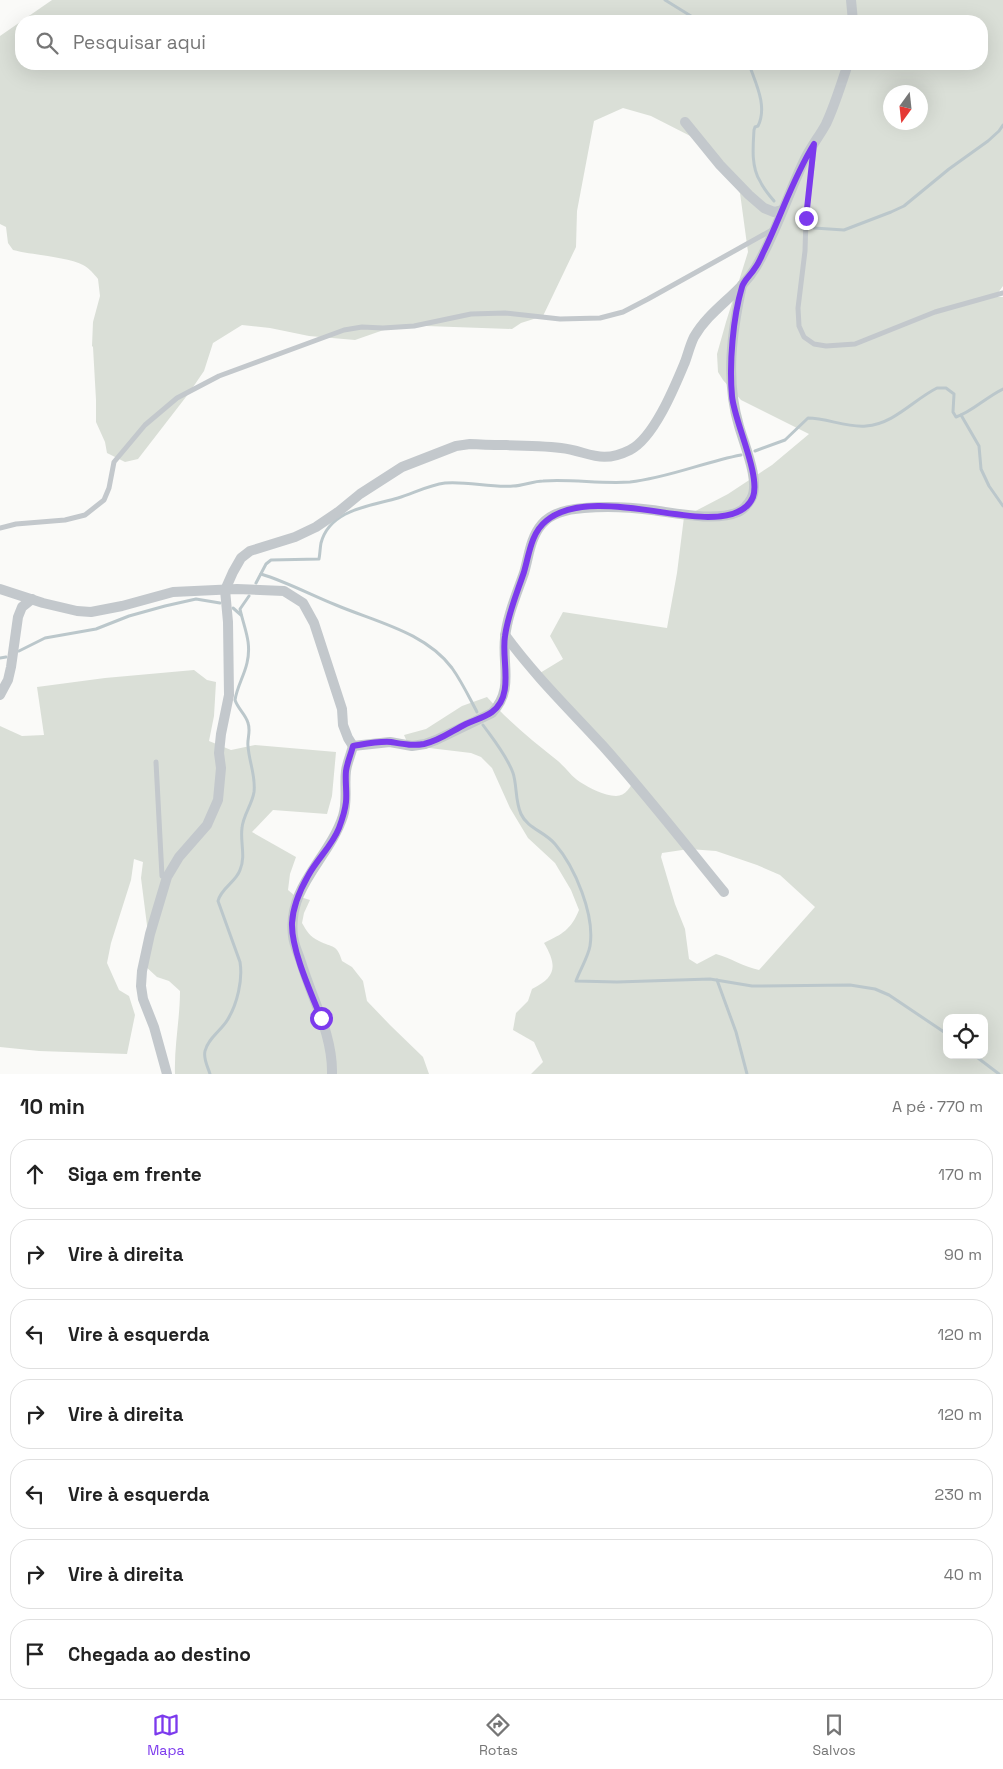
<!DOCTYPE html>
<html lang="pt">
<meta charset="utf-8">
<style>
:root{--surface:#fff;--page:#f2f2f2;--text:#222;--muted:#767676;--line:#e0e0e0;--accent:#7c3aed}
body{margin:0;font-family:"Space Grotesk",sans-serif;background:var(--page);color:var(--text)}
.controls{position:absolute;right:15px;bottom:15px;display:grid;overflow:hidden;border-radius:10px;box-shadow:0 5px 20px #0002}
.controls button{width:45px;height:45px;display:grid;place-items:center;padding:0;border:0;border-bottom:1px solid var(--line);background:var(--surface);color:var(--text);font:25px sans-serif}
.compass{position:absolute;left:883px;top:85px;width:45px;height:45px;border-radius:50%;background:var(--surface);box-shadow:0 5px 20px #0002;rotate:195deg}
.stop{position:absolute;width:15px;height:15px;margin:-11px;border:4px solid #7c3aed;border-radius:50%;background:#fff}
.stop.end{background:#7c3aed;border-color:#fff;box-shadow:0 1px 5px #0008}
.list{margin:0;padding:0;list-style:none}
h2{display:flex;justify-content:space-between;align-items:center;height:65px;margin:0;padding:0 20px;font-size:21px}
h2 small{font-size:16px;font-weight:400;color:var(--muted)}
.list li{display:grid;grid-template-columns:32px 1fr auto;gap:15px;align-items:center;box-sizing:border-box;height:70px;margin:0 10px 10px;padding:0 10px;border:1px solid var(--line);border-radius:20px}
.list b{display:block;font-size:19px;white-space:nowrap}
.list em{font-size:16px;font-style:normal;color:var(--muted)}
.icon{flex:none;width:28px;height:28px;fill:none;stroke:currentColor;stroke-width:2;stroke-linecap:round;stroke-linejoin:round}
.map{position:relative;flex:none;width:1003px;height:1074px;overflow:hidden}
.search{position:absolute;background:var(--surface);box-shadow:0 5px 20px #0002;left:15px;right:15px;top:15px;height:55px;display:flex;align-items:center;gap:12px;box-sizing:border-box;padding:0 18px;border-radius:20px;color:var(--muted);font-size:19px}
.sheet{height:625px;background:var(--surface)}
nav{display:flex;justify-content:space-around;align-items:center;box-sizing:border-box;height:70px;border-top:1px solid var(--line);background:var(--surface);font-size:14px;color:var(--muted)}
nav a{display:grid;justify-items:center;gap:2px}
nav .on{color:var(--accent)}
.map>svg:first-child{display:block}
.green{fill:#dadfd7;fill-rule:evenodd}
.lines{fill:none;stroke-linecap:round;stroke-linejoin:round}
.stream{stroke:#bbc7cb;stroke-width:3}
.lane{stroke:#c3c8cc;stroke-width:5}
.street{stroke:#c3c8cc;stroke-width:10}
.route{stroke:#7c3aed;stroke-width:6}
</style>
<div class="map">
<svg width="1003" height="1074" viewBox="0 0 1003 1074">
<rect width="100%" height="100%" fill="#fafaf8"/>
<!-- green -->
<g class="green">
<path d="M52,0H1003V286L995,297H1003V1074H531L543,1062L534,1042L513,1030L516,1013L528,1001L532,989C557,977 557,965 544,943C562,934 571,930 579,910L571,890L555,863L528,838L510,808L492,768L481,757L471,753L421,747L408,744L404,735L426,729L462,706L487,697C508,721 533,741 558,761C566,768 572,777 580,782C591,789 603,795 616,796C626,796 630,787 635,779L535,676L563,659L550,636L563,612L667,628L677,573L684,517L728,494L772,465L809,434L741,400L723,380L718,372L717,354L726,322L748,252L740,193L706,144L651,116L623,108L594,121L577,211L576,247L543,316L521,323L512,329L398,325L355,340L309,336L270,328L242,325L213,343L204,371L189,393L138,459L125,462L107,453L105,442L96,422V400L93,347L92,346L93,322L100,296L98,279C94,274 89,268 83,265C68,257 32,255 13,250L8,243L6,227L0,224V36ZM21,21H982V64H21ZM890,92H920V122H890ZM689,849L716,851L757,865L780,875L815,907L759,970C744,967 731,958 716,954L697,964L689,959L685,929L675,904L661,857L662,853ZM947,1018H984V1055H947Z"/>
<path d="M194,670L207,680L216,682L214,716L209,741L231,750L255,745L336,752L332,796L327,814L273,810L252,832L296,857L290,874L288,890L294,895L310,900L304,913L302,923C306,930 310,937 319,941C333,948 337,944 342,961L352,967L363,981L367,1001L390,1025L423,1057L429,1074H175C174,1046 180,1019 180,991L169,981L157,977L144,965L149,941L141,878L143,862L134,859L131,880L111,943L107,963L119,990L129,996L135,1015L127,1054L39,1051L0,1047V726L22,736L44,735L37,687L105,678Z"/>
</g>
<g class="lines">
<!-- stream -->
<g class="stream">
<polyline points="665,0 699,21"/>
<path d="M749,64C755,82 768,106 758,126L755,127L754,130C753,146 751,167 760,181C763,188 769,195 774,201"/>
<polyline points="814,228 844,230 891,212 904,206 949,169 988,141 999,131 1003,125"/>
<polyline points="961,415 979,446 981,469 989,486 1003,506"/>
<path d="M755,451L785,440L808,418C827,418 847,428 866,426C894,424 913,400 937,388H946L954,394L953,412L956,417C972,412 986,397 1003,389"/>
<path d="M261,574C287,582 311,595 336,605C376,622 425,632 452,668C462,682 469,697 477,712"/>
<path d="M256,583L266,564L271,560L319,559C320,554 320,548 321,543C330,509 371,506 398,498C414,493 429,485 445,483C468,481 491,488 513,486C523,486 533,481 543,481C572,479 601,484 630,482C668,478 704,462 741,455"/>
<polyline points="233,608 241,615"/>
<polyline points="19,651 45,638 96,629 129,616 165,606 196,599 220,603"/>
<polyline points="0,658 6,657"/>
<path d="M483,725C493,739 507,756 513,773C517,784 515,801 521,814C528,829 544,831 555,844C575,867 595,915 590,946C588,957 580,970 576,981L617,982L710,979L752,986L850,985L875,989L889,995L947,1034"/>
<polyline points="717,980 736,1032 747,1074"/>
<polyline points="974,1055 999,1074"/>
<path d="M210,1074C208,1067 203,1059 205,1051C208,1038 222,1030 228,1019C237,1004 243,980 240,962L218,901C221,888 236,882 240,870C246,856 240,842 242,828C243,815 252,805 254,792C256,776 249,762 248,746C247,739 251,731 248,723C246,715 238,709 235,700C237,687 244,676 247,663C252,642 244,628 240,609L249,596"/>
</g>
<!-- lane -->
<g class="lane">
<polyline points="814,149 806,218 805,251 798,308 799,326 804,337 814,344 826,346 855,344 935,312 1003,293"/>
<polyline points="0,528 16,524 65,520 85,515 104,500 109,488 114,462 145,425 177,398 219,376 344,330 362,327 383,328 414,326 471,314 505,313 560,319 600,318 623,312 648,299 772,230"/>
<polyline points="156,762 162,876 167,877"/>
</g>
<!-- street -->
<g class="street">
<polyline points="851,0 853,21"/>
<polyline points="685,122 720,165 749,195 764,208 774,212 782,210"/>
<polyline points="0,589 43,603 77,611 91,612 122,606 173,592 237,589 284,591 303,603 314,623 342,709 343,725 348,738 353,746"/>
<path d="M505,635C535,676 569,709 603,746C645,793 684,843 724,892"/>
<polyline points="0,695 8,680 11,667 18,617 22,607 32,599"/>
<path d="M353,746L390,742L412,746L425,744L436,740L492,713C514,690 502,666 505,638C507,616 517,593 524,573C529,556 530,538 542,524C552,512 569,509 584,508C607,506 629,507 652,510C675,513 716,522 738,512C743,510 748,504 751,499C761,483 744,444 739,426C725,379 732,332 742,285"/>
<path d="M167,1074L154,1027L143,999L141,986L142,971L150,934L167,877L179,857L207,825L218,800L221,768L219,753L221,734L229,695L228,622L225,590L233,572L241,558L250,551L295,537L316,527L338,512L360,494L402,467L456,446L470,444C500,446 531,444 561,448C588,451 600,465 630,450C654,438 675,386 685,362C688,354 690,345 694,337C710,309 740,294 756,267C775,235 787,197 803,163C809,149 819,137 826,124C835,105 841,84 848,64"/>
<path d="M332,1074C333,1035 312,999 301,962C298,953 294,945 293,936C287,886 329,859 343,816C348,801 344,786 346,771C347,763 351,754 353,746"/>
</g>
</g>
<g class="lines">
<!-- route -->
<path class="route" d="M321,1018C311,993 291,949 292,923C293,906 300,890 308,876C317,859 332,846 339,828C342,820 345,811 346,802C347,792 345,781 346,771C347,763 351,754 353,746C365,744 379,741 391,742C403,744 412,746 424,744C439,741 452,731 466,724C475,720 485,717 492,712C515,695 501,660 505,636C508,614 517,593 524,572C529,555 531,533 546,521C583,490 664,517 708,517C724,517 746,514 753,497C761,475 734,421 732,396C729,364 733,317 742,287C744,280 751,275 755,268C759,263 761,257 764,251C781,216 793,178 814,144L806,218"/>
</g>
</svg>
<div class="controls">
<button><svg class="icon" aria-label="locate" viewBox="0 0 24 24"><circle cx="12" cy="12" r="6"/><path d="M12 2v4M12 18v4M2 12h4M18 12h4"/></svg></button>
</div>
<svg class="compass" viewBox="-18 -18 36 36"><path d="M0-13l5 13h-10z" fill="#e53935"/><path d="M0 13l5-13h-10z" fill="#767676"/></svg>
<div class="stop" style="left:321px;top:1018px"></div>
<div class="stop end" style="left:806px;top:218px"></div>
<div class="search"><svg class="icon" aria-label="search" viewBox="0 0 24 24"><circle cx="10" cy="10" r="6"/><path d="M15 15l6 6"/></svg>Pesquisar aqui</div>
</div>
<section class="sheet">
<h2>10 min<small>A pé · 770 m</small></h2>
<ul class="list">
<li><svg class="icon" aria-label="ahead" viewBox="0 0 24 24"><path d="M12 20V5M6 11l6-6 6 6"/></svg><div><b>Siga em frente</b></div><em>170 m</em></li>
<li><svg class="icon" aria-label="right" viewBox="0 0 24 24"><path d="M7 20v-9h11M14 6l5 5-5 5"/></svg><div><b>Vire à direita</b></div><em>90 m</em></li>
<li><svg class="icon" aria-label="left" viewBox="0 0 24 24"><path d="M17 20v-9H6M10 6l-5 5 5 5"/></svg><div><b>Vire à esquerda</b></div><em>120 m</em></li>
<li><svg class="icon" aria-label="right" viewBox="0 0 24 24"><path d="M7 20v-9h11M14 6l5 5-5 5"/></svg><div><b>Vire à direita</b></div><em>120 m</em></li>
<li><svg class="icon" aria-label="left" viewBox="0 0 24 24"><path d="M17 20v-9H6M10 6l-5 5 5 5"/></svg><div><b>Vire à esquerda</b></div><em>230 m</em></li>
<li><svg class="icon" aria-label="right" viewBox="0 0 24 24"><path d="M7 20v-9h11M14 6l5 5-5 5"/></svg><div><b>Vire à direita</b></div><em>40 m</em></li>
<li><svg class="icon" aria-label="arrive" viewBox="0 0 24 24"><path d="M6 21V4h12l-3 4 3 4H6"/></svg><div><b>Chegada ao destino</b></div></li>
</ul>
</section>
<nav>
<a class="on"><svg class="icon" aria-label="map" viewBox="0 0 24 24"><path d="M3 6l6-2 6 2 6-2v14l-6 2-6-2-6 2zM9 4v14M15 6v14"/></svg>Mapa</a>
<a><svg class="icon" aria-label="directions" viewBox="0 0 24 24"><path d="M12 3l9 9-9 9-9-9zM9 14v-3h6M13 9l2 2-2 2"/></svg>Rotas</a>
<a><svg class="icon" aria-label="saved" viewBox="0 0 24 24"><path d="M7 4h10v16l-5-4-5 4z"/></svg>Salvos</a>
</nav>
